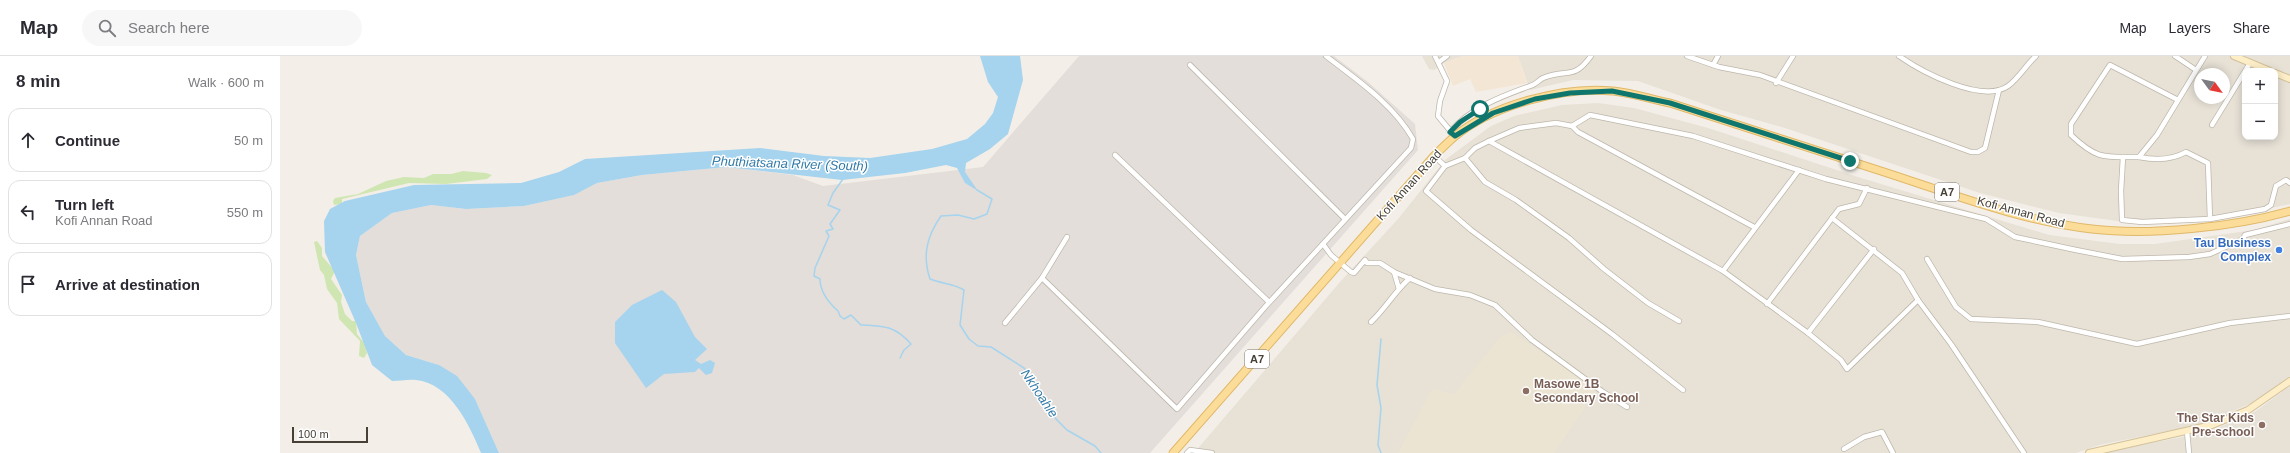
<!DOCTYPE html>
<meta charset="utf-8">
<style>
:root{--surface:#fff;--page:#f7f7f7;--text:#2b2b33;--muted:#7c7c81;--line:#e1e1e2}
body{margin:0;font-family:Helvetica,sans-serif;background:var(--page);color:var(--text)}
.controls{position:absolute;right:12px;top:12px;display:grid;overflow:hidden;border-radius:8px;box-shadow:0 2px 10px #0003}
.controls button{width:36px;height:36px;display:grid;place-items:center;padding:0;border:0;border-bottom:1px solid var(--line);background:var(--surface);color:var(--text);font:20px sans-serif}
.compass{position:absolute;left:1914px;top:12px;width:36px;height:36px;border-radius:50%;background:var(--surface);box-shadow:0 2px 10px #0003;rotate:123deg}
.scale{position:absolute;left:12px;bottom:10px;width:76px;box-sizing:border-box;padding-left:4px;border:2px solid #464037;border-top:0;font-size:11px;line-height:14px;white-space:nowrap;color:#464037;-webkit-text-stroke:3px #fff;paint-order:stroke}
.stop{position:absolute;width:12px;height:12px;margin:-9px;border:3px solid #0f766e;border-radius:50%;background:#fff}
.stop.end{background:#0f766e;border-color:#fff;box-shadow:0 1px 4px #0008}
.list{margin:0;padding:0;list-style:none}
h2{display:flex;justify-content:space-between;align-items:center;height:52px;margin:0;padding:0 16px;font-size:17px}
h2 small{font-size:13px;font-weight:400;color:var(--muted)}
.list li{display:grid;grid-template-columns:26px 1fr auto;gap:12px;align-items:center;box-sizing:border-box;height:64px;margin:0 8px 8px;padding:0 8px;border:1px solid var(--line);border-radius:12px}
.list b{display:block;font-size:15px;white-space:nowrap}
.list p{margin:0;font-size:13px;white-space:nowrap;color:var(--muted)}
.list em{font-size:13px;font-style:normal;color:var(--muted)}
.icon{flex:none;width:22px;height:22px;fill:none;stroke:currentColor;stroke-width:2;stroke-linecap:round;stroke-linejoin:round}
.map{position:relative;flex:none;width:2010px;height:397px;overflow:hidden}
header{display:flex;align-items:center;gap:24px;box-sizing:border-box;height:56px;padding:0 20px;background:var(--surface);border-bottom:1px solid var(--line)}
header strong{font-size:19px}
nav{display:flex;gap:22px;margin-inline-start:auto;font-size:14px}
.search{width:280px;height:36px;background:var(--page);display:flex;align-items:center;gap:10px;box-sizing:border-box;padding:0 14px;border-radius:22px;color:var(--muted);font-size:15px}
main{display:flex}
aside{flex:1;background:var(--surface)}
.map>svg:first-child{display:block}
.residential{fill:#e7e1d6;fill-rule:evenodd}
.commercial{fill:#f4e6d4}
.industrial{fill:#e3ded9}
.education{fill:#ece4d2}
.green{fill:#d0e6b2}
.water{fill:#a6d3ee}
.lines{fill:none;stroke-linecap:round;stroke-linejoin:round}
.stream{stroke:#a6d3ee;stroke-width:1.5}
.street-casing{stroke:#beb7ab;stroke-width:6}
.secondary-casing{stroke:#d2c199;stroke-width:8}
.primary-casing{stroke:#e0b869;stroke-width:9}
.street{stroke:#fff;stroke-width:4.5}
.secondary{stroke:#fdeec8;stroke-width:6}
.primary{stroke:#fbdc99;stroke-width:7}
.route{stroke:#0f766e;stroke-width:5}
.shop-dot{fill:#3f7fe0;stroke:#fff;stroke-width:1.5}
.education-dot{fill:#8d6e63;stroke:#fff;stroke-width:1.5}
.labels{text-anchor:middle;stroke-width:3;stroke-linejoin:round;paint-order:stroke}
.shield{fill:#fff;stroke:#7e7973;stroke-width:1}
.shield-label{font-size:11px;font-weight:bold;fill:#464037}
.street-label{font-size:12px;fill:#464037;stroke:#fff}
.shop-label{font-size:12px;font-weight:bold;fill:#366cbe;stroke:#fff;text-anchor:end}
.education-label{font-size:12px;font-weight:bold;fill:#785e54;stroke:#fff;text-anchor:start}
.water-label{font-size:13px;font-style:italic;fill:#3179a7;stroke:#fff}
</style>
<header>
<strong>Map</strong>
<div class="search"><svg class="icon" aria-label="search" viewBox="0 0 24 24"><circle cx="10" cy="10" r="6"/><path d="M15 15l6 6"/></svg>Search here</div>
<nav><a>Map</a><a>Layers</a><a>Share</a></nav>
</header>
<main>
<aside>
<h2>8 min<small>Walk · 600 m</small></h2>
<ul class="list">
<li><svg class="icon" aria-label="ahead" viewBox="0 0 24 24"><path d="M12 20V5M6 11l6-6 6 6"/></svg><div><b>Continue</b></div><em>50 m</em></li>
<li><svg class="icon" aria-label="left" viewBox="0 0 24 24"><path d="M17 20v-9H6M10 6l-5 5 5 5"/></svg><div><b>Turn left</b><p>Kofi Annan Road</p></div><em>550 m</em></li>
<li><svg class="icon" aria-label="arrive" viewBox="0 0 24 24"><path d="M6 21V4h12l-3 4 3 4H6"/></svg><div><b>Arrive at destination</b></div></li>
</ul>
</aside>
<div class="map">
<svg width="2010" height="397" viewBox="0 0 2010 397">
<rect width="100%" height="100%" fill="#f3efe8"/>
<!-- residential -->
<g class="residential">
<polygon points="1142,0 1182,0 1164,7 1154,14 1149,13"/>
<path d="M1238,0H2010V148L1943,162L1852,167L1779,157L1700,137L1505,72L1441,54L1358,25L1293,24L1250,34ZM1965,15H1995V81H1965ZM1920,18H1944V42H1920Z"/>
<polygon points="1318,47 1354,52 1428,72 1578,121 1769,179 1840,188 1875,188 1974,174 2010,163 2010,320 1981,343 1923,368 1819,389 1796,397 914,397 1060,226 1118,163 1165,104 1211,70 1234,60 1282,49"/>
<polygon points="2010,330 2010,397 1819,397 1929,376 1976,355"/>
</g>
<!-- commercial -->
<polygon class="commercial" points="1182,0 1238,0 1247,27 1196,36 1190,23 1173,30 1164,7"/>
<!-- industrial -->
<polygon class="industrial" points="799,0 1054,0 1088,26 1135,68 1138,94 870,397 219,397 195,343 159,309 126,299 105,280 86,246 76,199 80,180 112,157 151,149 186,153 244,150 293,139 317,127 362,119 446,111 513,119 543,130 703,111"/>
<!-- education -->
<polygon class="education" points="1231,276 1314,331 1315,337 1274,397 1118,397 1152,333 1174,338 1220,281"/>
<!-- green -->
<g class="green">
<polygon points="183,115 206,117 212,119 207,123 166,128 129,127 62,143 62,148 54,149 53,145 55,142 78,138 106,125 124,121 144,122 153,118 171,118"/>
<polygon points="37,185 42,192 42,200 55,215 51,223 62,239 61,246 65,258 72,265 76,265 77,278 85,288 87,297 84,302 79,300 80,285 59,263 57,247 47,233 44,219 40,214 34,186"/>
</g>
<!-- water -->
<g class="water">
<path d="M700,0H740L743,24L728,78L710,93L686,107L685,116L698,135L685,127L677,112L666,109L625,117L562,124L446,111L362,119L317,127L294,139L244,150L186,153L151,149L112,157L80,180L76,199L86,246L105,280L126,299L159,309L177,320L195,343L219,397H201C190,370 170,327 136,324C128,323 120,325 112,325L92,309L76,267L45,196L44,165L50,153L65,145L134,129L241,127L279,116L305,103L480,92L544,100L590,102L652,93L687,83L705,68L713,57L718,41L708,26Z"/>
<polygon points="382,234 396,246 415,281 427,293 415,304 421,308 430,304 435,307 432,317 426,319 419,312 415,316 384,318 366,332 335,287 335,266 352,249"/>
</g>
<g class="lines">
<!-- stream -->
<g class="stream">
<path d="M563,123L553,137L548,149L560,154L550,168L553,173L546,175L549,180L535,212L534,220L540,223C540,235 549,247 558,255L560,260L564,263L571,259L581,269C605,270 615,270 631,288L624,294L620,302"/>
<path d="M697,134L712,143L707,158L694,163L678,159L661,160C647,180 642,199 650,223C662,228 673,227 684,234L680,269L689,283L698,290L711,291L744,312L776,363L787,374L815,390L821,397"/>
<polyline points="1101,397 1098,389 1101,352 1097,329 1101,283"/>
</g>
<defs>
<g id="street">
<polyline points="1155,0 1167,25 1160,45 1158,60 1173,78"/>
<polyline points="1407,0 1439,11 1480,19 1691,96 1698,96 1705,92 1719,34"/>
<path d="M1619,0C1642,16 1702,48 1728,30C1739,22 1746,9 1756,0"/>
<polyline points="1895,0 1916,14"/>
<polyline points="1159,6 1167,0"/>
<polyline points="910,9 1065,163"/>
<polyline points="1433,9 1438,0"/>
<polyline points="1496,27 1513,0"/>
<path d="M1898,44L1830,9L1791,68V79C1817,104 1825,101 1859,101L1877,79L1925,0"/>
<polyline points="1932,69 1970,7"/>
<polyline points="1292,70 1298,76 1474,171"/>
<path d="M1170,76C1190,52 1222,40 1250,30C1255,29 1259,24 1263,22C1287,12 1293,25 1311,0"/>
<polyline points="1209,85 1443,215 1528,277 1561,304 1567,313 1638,244 1622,217 1552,162"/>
<polyline points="835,99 989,246"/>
<polyline points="1154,100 1165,110 1185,102 1195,92 1209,85 1239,72 1276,67 1292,70 1310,59 1413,80 1546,123 1706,163 1735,181 1796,194 1842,203 1909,201 1930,198 1963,183 1965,179 2010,168"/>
<polyline points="1843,101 1841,135 1842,164 1862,166 1930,163"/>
<path d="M1859,101C1874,104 1892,104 1906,96L1928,107L1930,163L1985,153L1991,149L1996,130L2006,124L2010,127"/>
<polyline points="1185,102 1205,126 1236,144 1289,182 1324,213 1368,247 1399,265"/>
<polyline points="1165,110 1146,135 1191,174 1332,278 1403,334"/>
<polyline points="1043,188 1051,199 1071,216 1074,217 1085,204 1087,207 1100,207 1114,216 1155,233 1190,239 1215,249 1252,284 1323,336 1347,351"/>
<polyline points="1647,203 1676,251 1691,263 1758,266 1857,288 1950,267 2010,260"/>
<polyline points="1443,215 1519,114"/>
<polyline points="1114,216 1119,233"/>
<path d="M762,222L897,353L985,251L1131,92L1133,83C1113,48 1077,24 1046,0"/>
<polyline points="1638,244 1671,288 1744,397"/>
<polyline points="1487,248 1559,153 1579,148 1587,132"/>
<path d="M1091,266C1106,252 1115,235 1130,222"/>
<polyline points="725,267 762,222 787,181"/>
<polyline points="1528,277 1594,193"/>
<polyline points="1907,375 1909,397"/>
<polyline points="1564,393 1584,381 1602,376 1613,397"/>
<polyline points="907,397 910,394 932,397"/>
</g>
<g id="secondary">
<polyline points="1954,0 1990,15"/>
<polyline points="1995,17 2010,23"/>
<polyline points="1809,397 1932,369 1968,354 2010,325"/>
</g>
<path id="primary" d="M893,397L1154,100C1160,94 1167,87 1174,81C1212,49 1283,30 1333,35C1352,37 1371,43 1390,47C1461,70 1533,93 1604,116C1672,138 1741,165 1812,173C1870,180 1954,171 2010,155"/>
</defs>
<!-- street casing -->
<use href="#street" class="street-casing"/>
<!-- secondary casing -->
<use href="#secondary" class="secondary-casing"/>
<!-- primary casing -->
<use href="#primary" class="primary-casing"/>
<!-- street -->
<use href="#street" class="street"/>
<!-- secondary -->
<use href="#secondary" class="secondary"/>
<!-- primary -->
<use href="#primary" class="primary"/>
</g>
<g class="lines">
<!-- route -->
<polyline class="route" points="1200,53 1180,66 1170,76 1175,80 1213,57 1255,43 1290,37 1332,35 1390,47 1570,105"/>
</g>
<!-- markers -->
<circle class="shop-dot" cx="1999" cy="194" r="4"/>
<g class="education-dot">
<circle cx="1246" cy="335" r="4"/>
<circle cx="1982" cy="369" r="4"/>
</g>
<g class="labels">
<!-- shield labels -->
<g class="shield">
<rect x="1655" y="127" width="24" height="18" rx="3"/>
<rect x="965" y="294" width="24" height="18" rx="3"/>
</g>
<g class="shield-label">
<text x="1667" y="140">A7</text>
<text x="977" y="307">A7</text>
</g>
<!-- street labels -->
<g class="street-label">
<text transform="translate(1129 129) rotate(-48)" y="4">Kofi Annan Road</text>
<text transform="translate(1741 156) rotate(15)" y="4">Kofi Annan Road</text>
</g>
<!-- shop labels -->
<g class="shop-label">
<text x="1991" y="191">Tau Business<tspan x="1991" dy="14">Complex</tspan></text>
</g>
<!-- education labels -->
<g class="education-label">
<text x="1254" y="332">Masowe 1B<tspan x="1254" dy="14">Secondary School</tspan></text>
<text x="1974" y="366" text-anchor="end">The Star Kids<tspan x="1974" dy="14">Pre-school</tspan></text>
</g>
<!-- water labels -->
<g class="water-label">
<text transform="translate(510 107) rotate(2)" y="5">Phuthiatsana River (South)</text>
<text transform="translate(760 337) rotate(56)" y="5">Nkhoahle</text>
</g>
</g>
</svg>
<div class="controls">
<button>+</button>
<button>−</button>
</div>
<svg class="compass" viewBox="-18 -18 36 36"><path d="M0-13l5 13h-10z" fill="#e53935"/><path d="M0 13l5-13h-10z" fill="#7c7c81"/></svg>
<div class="scale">100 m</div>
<div class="stop" style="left:1200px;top:53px"></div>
<div class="stop end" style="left:1570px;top:105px"></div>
</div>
</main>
